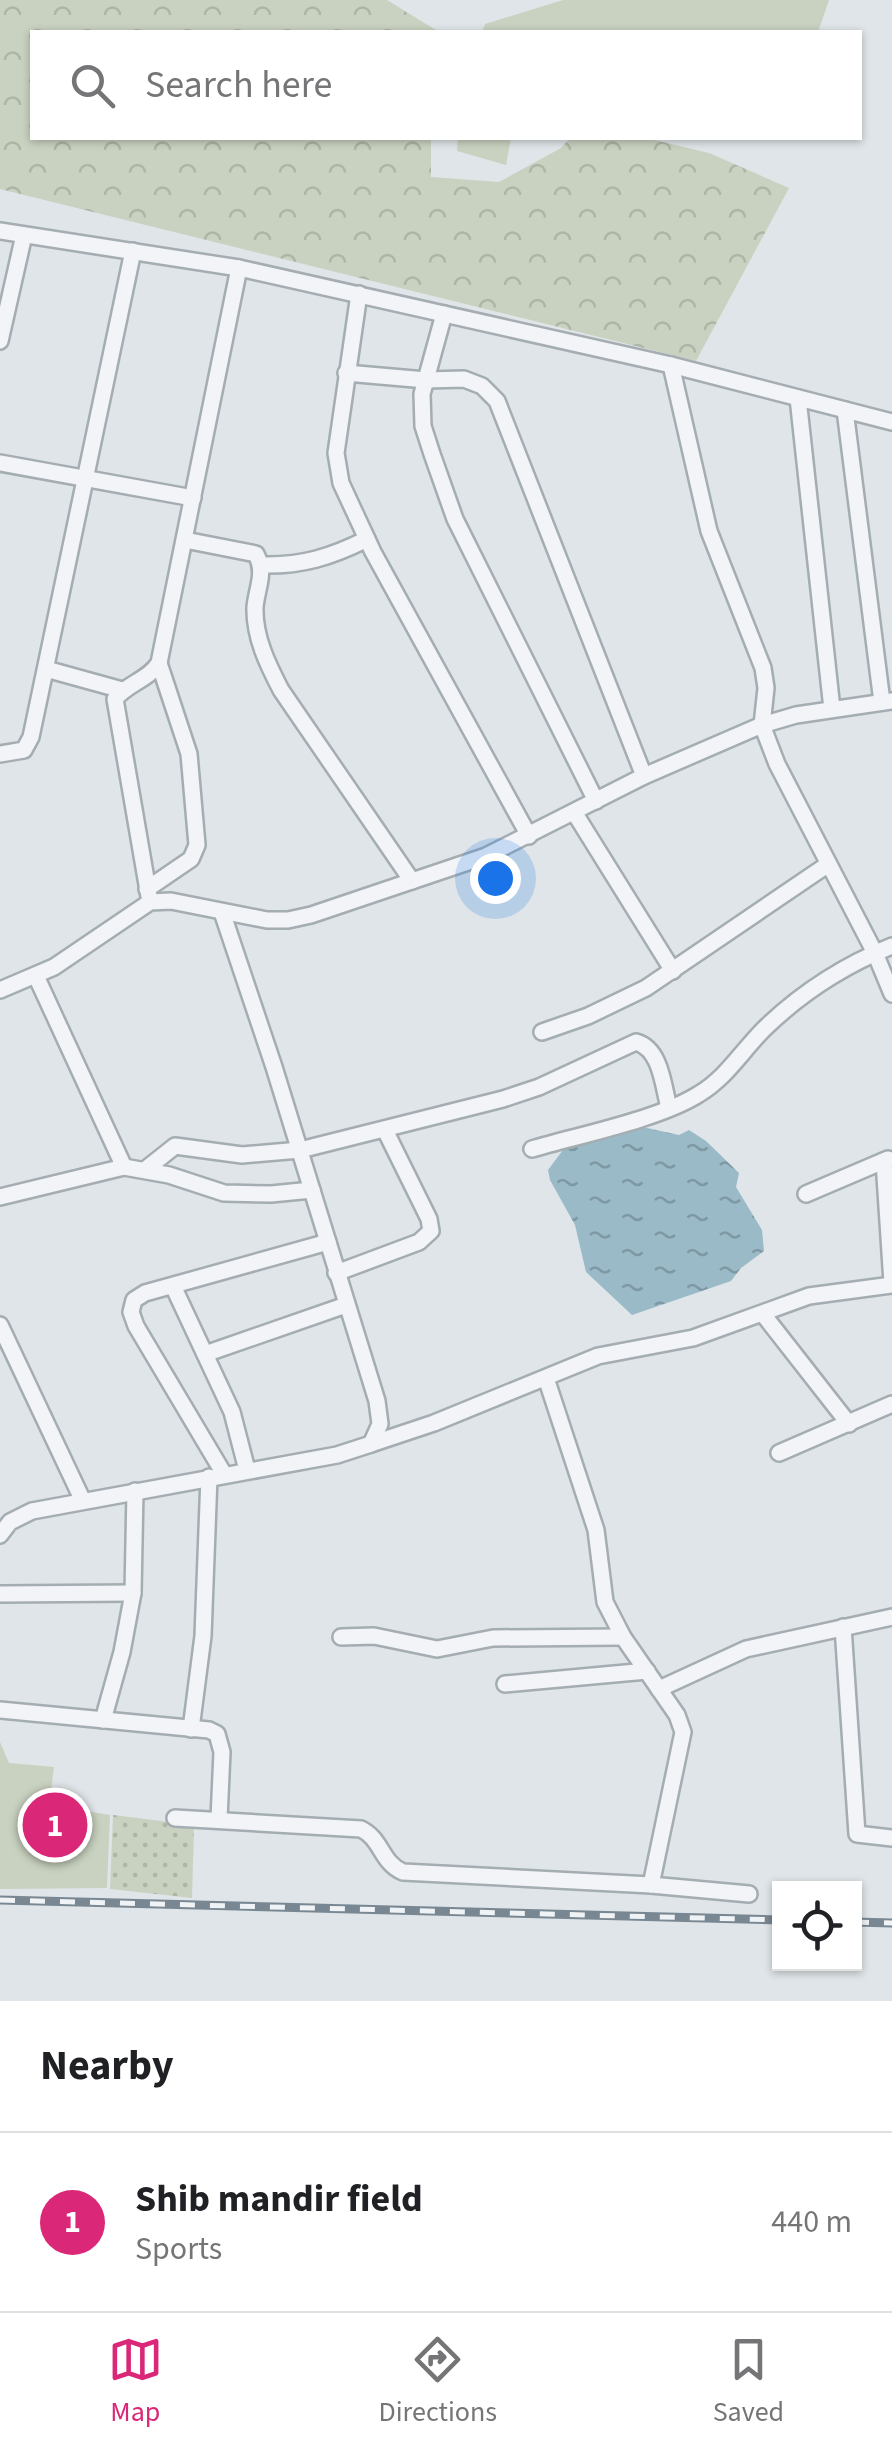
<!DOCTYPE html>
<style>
:root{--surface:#fff;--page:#f6f6f6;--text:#202124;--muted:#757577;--line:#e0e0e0;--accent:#db2777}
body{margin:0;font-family:"Source Sans 3",sans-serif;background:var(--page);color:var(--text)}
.controls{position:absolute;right:30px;bottom:30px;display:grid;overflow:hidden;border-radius:0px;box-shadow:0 2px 8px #0004}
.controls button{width:90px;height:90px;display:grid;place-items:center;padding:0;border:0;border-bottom:2px solid var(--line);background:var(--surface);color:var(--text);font:50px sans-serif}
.you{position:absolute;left:495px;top:878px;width:35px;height:35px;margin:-25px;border:8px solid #fff;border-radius:50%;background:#1a73e8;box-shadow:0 0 0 15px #1a73e833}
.badge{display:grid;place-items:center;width:65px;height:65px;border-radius:50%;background:var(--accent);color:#fff;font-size:32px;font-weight:700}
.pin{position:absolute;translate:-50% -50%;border:5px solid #fff;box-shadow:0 2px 10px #0006}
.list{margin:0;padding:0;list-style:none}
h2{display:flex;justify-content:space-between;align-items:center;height:130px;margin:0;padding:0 40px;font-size:42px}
h2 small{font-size:32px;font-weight:400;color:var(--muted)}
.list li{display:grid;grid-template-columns:65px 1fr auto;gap:30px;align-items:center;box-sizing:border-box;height:180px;padding:0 40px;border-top:2px solid var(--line)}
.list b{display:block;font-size:38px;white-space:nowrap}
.list p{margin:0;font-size:32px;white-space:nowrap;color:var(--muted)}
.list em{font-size:32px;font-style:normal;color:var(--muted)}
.icon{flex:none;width:55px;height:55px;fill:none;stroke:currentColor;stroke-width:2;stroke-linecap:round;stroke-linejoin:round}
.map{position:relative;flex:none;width:892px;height:2001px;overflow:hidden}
.search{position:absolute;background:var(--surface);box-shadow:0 2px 8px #0004;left:30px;right:30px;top:30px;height:110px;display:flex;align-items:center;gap:25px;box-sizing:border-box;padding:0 35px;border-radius:0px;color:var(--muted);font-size:38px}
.sheet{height:310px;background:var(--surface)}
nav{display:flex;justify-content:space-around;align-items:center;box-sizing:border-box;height:140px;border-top:2px solid var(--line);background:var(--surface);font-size:28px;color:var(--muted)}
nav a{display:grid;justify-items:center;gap:5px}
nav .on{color:var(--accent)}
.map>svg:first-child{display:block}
.forest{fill:url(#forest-crowns)}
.park{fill:url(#park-dots)}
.pitch{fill:#c9d2c0}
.water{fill:url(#water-ripples)}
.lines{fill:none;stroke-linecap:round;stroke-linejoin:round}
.minor-casing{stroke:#a4adb2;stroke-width:20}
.minor{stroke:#f2f4f7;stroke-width:15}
.rail-casing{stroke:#798792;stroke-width:9}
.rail{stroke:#eff3f6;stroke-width:5;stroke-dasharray:15;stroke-linecap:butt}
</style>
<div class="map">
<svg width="892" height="2001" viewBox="0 0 892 2001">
<defs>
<pattern id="forest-crowns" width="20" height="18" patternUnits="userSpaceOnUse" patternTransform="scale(2.5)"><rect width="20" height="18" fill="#c9d2c0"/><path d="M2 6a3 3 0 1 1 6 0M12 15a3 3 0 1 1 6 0" fill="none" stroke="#adb5a6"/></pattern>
<pattern id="park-dots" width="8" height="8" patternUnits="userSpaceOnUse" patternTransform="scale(2.5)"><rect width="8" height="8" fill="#c9d2c0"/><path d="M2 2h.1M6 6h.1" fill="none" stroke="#adb5a6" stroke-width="1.8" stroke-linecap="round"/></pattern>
<pattern id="water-ripples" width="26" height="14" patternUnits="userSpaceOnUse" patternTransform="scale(2.5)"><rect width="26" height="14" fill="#9abac8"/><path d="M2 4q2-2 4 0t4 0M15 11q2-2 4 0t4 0" fill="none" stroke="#7e98a4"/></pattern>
</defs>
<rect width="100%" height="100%" fill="#dfe5e8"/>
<!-- forest -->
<polygon class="forest" points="0,0 387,0 439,32 32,32 32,138 431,138 431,177 499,182 561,148 570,138 646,138 709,153 789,188 696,361 0,189"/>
<!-- park -->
<polygon class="park" points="113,1815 194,1825 192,1898 110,1889"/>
<!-- pitch -->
<g class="pitch">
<polygon points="563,0 829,0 818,32 482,32 485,24"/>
<polygon points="458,138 511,138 506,165 457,151"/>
<polygon points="0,1742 9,1763 54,1767 49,1805 110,1815 107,1888 0,1889"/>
</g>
<!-- water -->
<polygon class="water" points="638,1126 679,1135 689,1130 706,1141 739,1173 736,1187 762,1230 764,1251 741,1268 731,1281 632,1315 586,1272 575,1225 550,1180 548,1170 569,1142"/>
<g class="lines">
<defs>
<g id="minor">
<polyline points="0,231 239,268 671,365 892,422"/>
<polyline points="359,294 336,453 341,483 373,552 529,836"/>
<polyline points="444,314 422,394 423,426 432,454 455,519 596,801"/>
<polyline points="0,341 24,235"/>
<polyline points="671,365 709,531 763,668 766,688 762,725 777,764 875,953 892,994"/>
<polyline points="346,373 426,380 464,379 482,386 497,401 644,776"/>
<polyline points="798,398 832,709"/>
<polyline points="845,410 882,702"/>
<polyline points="0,463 193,498"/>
<path d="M185,540L256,554C266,573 257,587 255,607C254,637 268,665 281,690L412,881"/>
<path d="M262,565C302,566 331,557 367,539"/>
<polyline points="46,669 122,690"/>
<polyline points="0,754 24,750 31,737 133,251"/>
<polyline points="574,812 673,971"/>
<polyline points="147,889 191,859 197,845 189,754 159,663"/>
<path d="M150,902L115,699C128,683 148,680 159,663L239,268"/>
<polyline points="36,976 124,1167"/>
<polyline points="0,990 54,967 150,902 171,901 267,920 288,920 311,915 486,856 644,776 762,725 796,715 892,701"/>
<polyline points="542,1032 588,1016 646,988 827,865"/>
<path d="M532,1149C579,1135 660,1119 699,1094C726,1078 742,1051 764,1029C800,994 845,965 892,946"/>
<polyline points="884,1161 892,1283"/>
<path d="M146,1169L175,1146L242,1155L300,1150L503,1099L539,1087L636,1042C661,1049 663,1085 669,1108"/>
<polyline points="806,1194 888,1159"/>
<polyline points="0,1197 124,1167 169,1175 224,1193 271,1194 312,1190"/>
<polyline points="336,1273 419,1242 431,1231 429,1219 385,1130"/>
<polyline points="173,1286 232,1412 247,1470"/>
<polyline points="763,1314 849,1424"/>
<polyline points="0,1325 83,1501"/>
<polyline points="205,1354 346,1305"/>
<polyline points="546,1378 596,1530 605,1602 623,1637 677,1715 683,1732 651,1885"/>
<polyline points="371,1444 434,1423 598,1356 693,1338 809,1296 892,1285"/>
<polyline points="779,1453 892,1404"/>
<polyline points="224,1474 136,1326 131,1312 134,1300 145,1293 328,1242"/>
<polyline points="0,1535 10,1522 32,1511 337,1455 371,1444 380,1424 377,1401 274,1067 222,912"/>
<polyline points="0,1594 133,1593"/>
<polyline points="843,1627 857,1834 892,1838"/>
<polyline points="341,1637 374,1636 437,1649 493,1638 623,1637"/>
<polyline points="505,1684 647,1671"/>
<polyline points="659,1689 746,1649 892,1617"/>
<polyline points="0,1710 209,1730 217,1734 222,1752 219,1819"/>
<polyline points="103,1720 122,1652 133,1593 135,1491"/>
<polyline points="191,1729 203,1636 209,1477"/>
<path d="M175,1818L361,1829C382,1839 381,1863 403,1872L651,1885L749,1894"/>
</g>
</defs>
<!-- minor casing -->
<use href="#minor" class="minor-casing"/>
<!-- minor -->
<use href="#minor" class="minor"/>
<defs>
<g id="rail">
<polyline points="0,1900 780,1920"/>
<polyline points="854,1922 892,1923"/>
</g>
</defs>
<!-- rail casing -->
<use href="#rail" class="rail-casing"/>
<!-- rail -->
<use href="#rail" class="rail"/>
</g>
</svg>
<div class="controls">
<button><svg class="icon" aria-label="locate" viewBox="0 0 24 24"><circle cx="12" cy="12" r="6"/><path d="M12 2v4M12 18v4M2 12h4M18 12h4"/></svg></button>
</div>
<div class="you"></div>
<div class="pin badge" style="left:55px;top:1825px">1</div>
<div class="search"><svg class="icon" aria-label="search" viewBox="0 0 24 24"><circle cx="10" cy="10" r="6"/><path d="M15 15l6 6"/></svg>Search here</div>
</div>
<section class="sheet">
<h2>Nearby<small></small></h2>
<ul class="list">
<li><span class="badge">1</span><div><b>Shib mandir field</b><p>Sports</p></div><em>440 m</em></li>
</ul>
</section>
<nav>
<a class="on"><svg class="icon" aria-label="map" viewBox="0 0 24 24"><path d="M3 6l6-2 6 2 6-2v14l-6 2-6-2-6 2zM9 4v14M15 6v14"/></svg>Map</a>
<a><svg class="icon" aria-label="directions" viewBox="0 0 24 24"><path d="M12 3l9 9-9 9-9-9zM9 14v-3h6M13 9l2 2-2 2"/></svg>Directions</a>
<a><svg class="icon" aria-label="saved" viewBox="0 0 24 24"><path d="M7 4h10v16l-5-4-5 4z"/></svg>Saved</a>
</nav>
